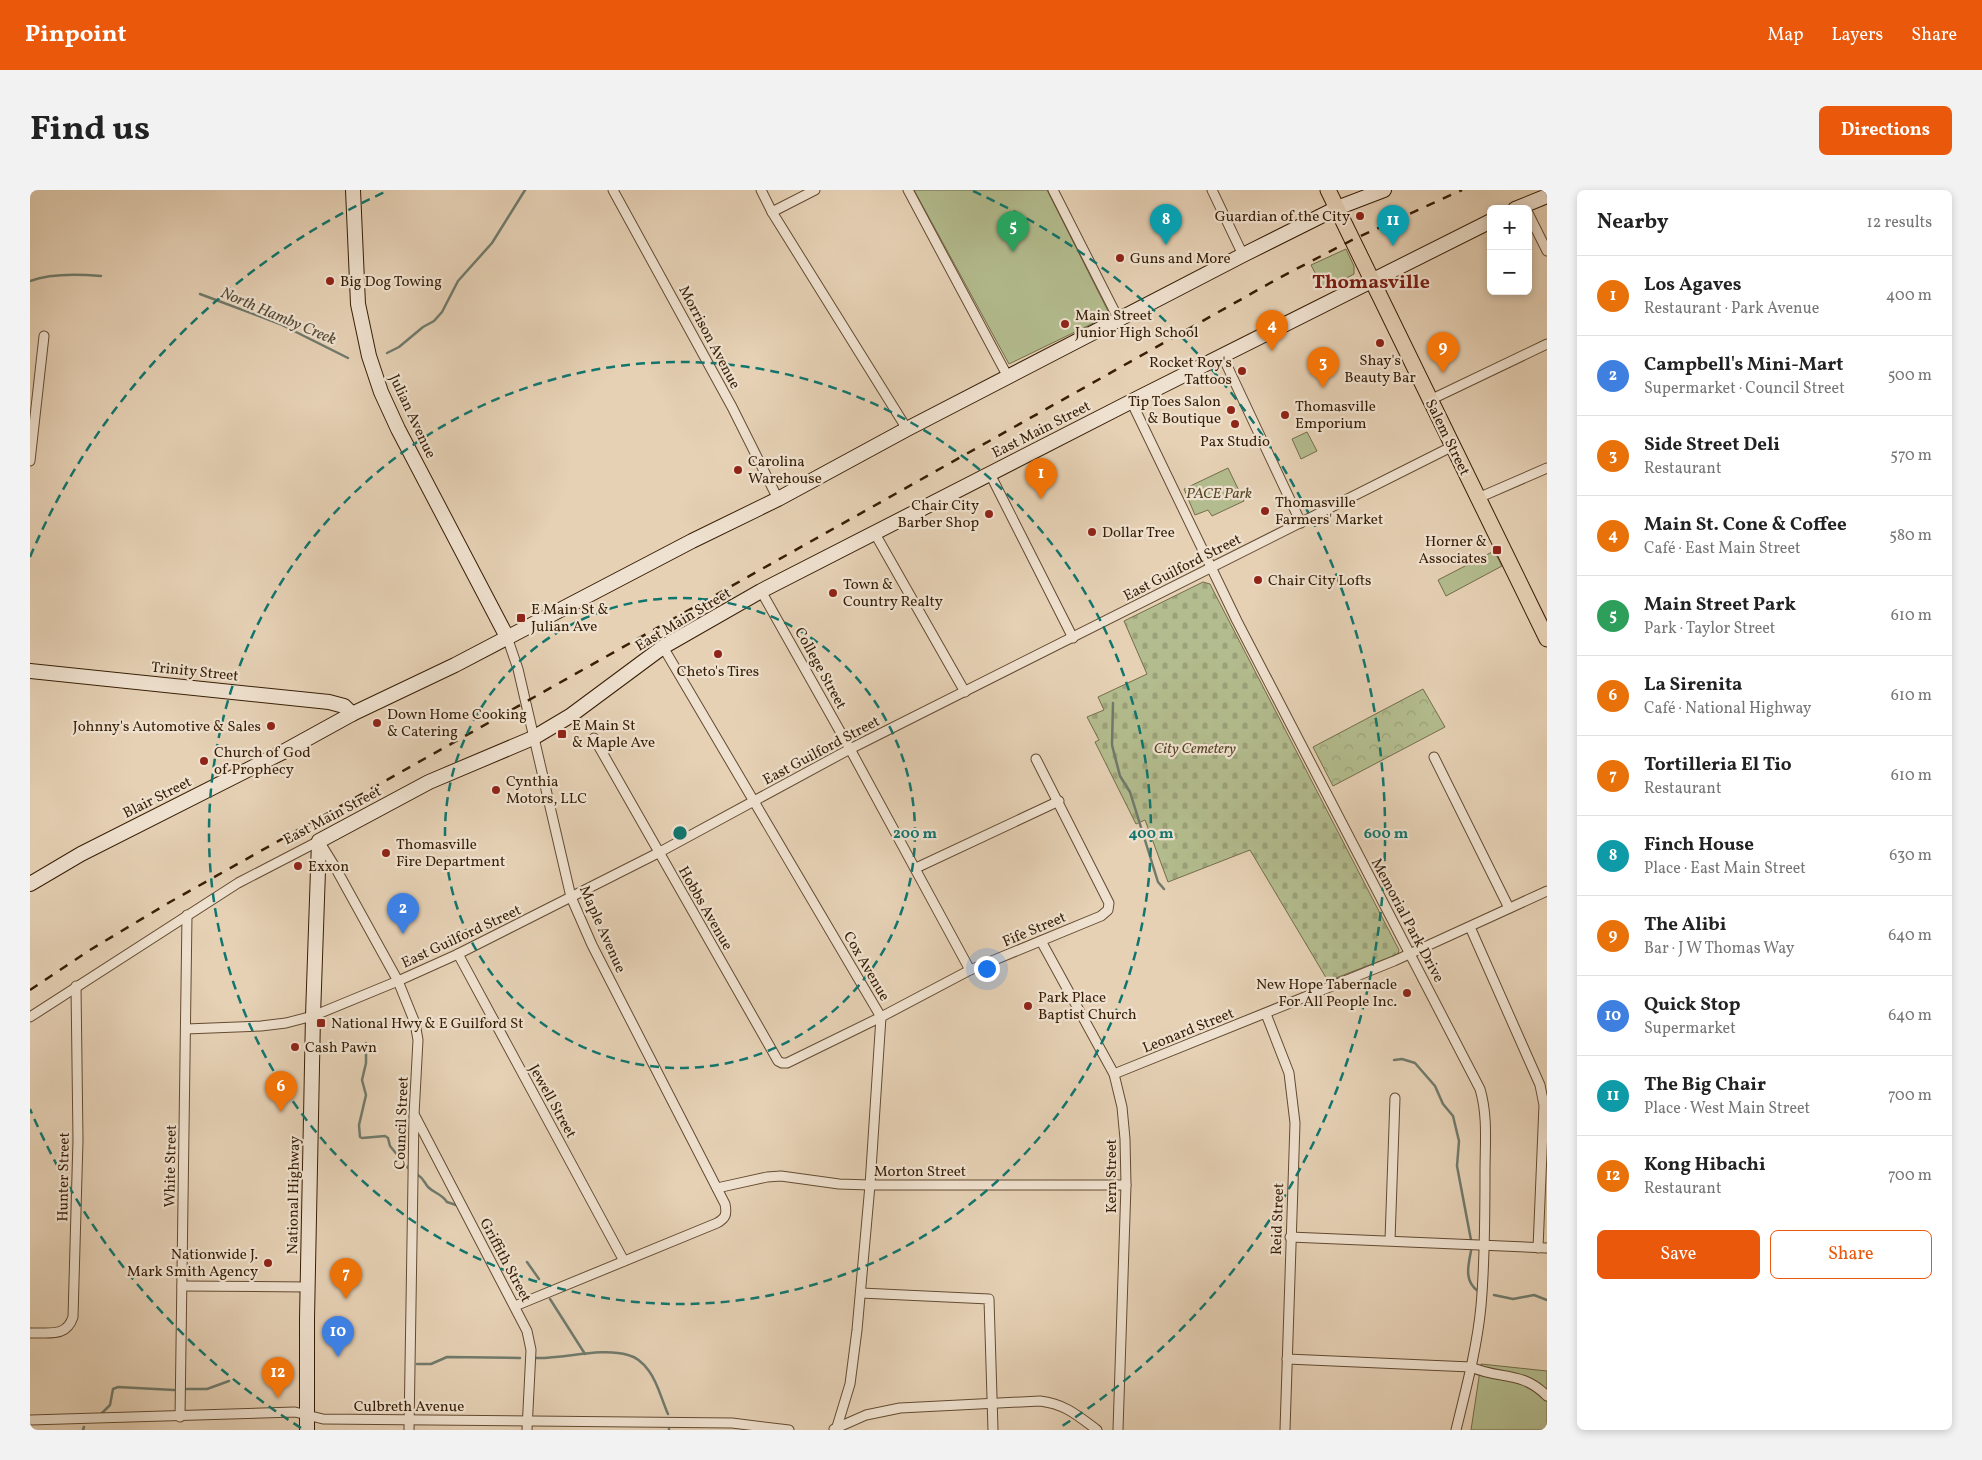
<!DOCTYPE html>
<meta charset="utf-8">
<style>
:root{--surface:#fff;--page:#f2f2f2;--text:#222;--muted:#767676;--line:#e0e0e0;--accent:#ea580c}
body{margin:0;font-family:Vollkorn,serif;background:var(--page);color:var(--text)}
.controls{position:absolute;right:15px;top:15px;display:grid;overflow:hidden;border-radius:8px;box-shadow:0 2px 8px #0003}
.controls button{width:45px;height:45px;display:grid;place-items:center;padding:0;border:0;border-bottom:1px solid var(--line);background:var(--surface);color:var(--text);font:25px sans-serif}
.you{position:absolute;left:956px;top:778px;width:18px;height:18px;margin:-12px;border:4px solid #fff;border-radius:50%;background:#1a73e8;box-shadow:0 0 0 8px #1a73e833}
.badge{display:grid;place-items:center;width:32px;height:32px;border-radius:50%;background:var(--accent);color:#fff;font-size:16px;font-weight:700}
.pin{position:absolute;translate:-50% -41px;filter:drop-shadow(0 1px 2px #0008)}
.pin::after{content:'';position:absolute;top:26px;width:18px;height:15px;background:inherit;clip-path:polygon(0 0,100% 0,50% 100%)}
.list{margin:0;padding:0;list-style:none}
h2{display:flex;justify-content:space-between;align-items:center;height:65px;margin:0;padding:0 20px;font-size:21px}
h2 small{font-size:16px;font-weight:400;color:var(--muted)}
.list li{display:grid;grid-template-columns:32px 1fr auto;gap:15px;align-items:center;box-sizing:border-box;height:80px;padding:0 20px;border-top:1px solid var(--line)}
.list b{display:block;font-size:19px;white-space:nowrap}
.list p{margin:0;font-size:16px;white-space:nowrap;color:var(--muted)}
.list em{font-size:16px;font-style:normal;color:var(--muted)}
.actions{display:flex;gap:10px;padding:15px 20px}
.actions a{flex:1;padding:11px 0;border:1px solid var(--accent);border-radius:8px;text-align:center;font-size:18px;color:var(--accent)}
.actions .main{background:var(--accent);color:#fff}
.map{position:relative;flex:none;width:1517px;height:1240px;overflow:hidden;border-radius:8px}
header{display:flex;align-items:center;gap:30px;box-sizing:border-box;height:70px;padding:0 25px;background:var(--accent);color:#fff}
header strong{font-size:24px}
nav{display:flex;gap:28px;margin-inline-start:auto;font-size:18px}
.intro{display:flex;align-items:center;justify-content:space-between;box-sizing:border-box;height:120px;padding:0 30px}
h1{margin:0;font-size:35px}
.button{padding:12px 22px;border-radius:8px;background:var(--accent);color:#fff;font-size:18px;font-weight:700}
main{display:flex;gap:30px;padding:0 30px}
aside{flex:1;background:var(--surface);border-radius:8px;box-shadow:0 2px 8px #0003}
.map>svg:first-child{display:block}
.forest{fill:url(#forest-crowns);stroke:#756d4a}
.cemetery{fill:url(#cemetery-stones);stroke:#756d4a}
.park{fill:#b3bc8e;stroke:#756d4a}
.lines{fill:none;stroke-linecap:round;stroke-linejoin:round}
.stream{stroke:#707a6c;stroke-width:2.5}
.street-casing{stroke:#634b31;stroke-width:11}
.secondary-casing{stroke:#371e05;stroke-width:16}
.primary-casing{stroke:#371e05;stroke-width:17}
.street{stroke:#efe1cf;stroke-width:9}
.secondary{stroke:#efe1cf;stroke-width:14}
.primary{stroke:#e6d1b5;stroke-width:15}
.rail{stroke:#371e05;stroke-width:2.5;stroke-dasharray:9 9;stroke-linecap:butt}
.ring{fill:none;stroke:#0f766e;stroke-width:2.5;stroke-dasharray:9 6}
.poi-dot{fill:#8f2418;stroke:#efe1cf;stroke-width:2}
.labels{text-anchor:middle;stroke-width:4.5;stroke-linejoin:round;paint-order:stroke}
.poi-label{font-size:15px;fill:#371e05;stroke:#efe1cf;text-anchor:start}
.street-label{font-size:15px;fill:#371e05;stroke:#efe1cf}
.park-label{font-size:15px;font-style:italic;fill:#564627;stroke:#efe1cf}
.water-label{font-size:16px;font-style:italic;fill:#544c38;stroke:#efe1cf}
.district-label{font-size:20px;font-weight:bold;fill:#7a1f14;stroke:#efe1cf}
.centre{fill:#0f766e;stroke:#efe1cf;stroke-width:2.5}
.ring-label{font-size:15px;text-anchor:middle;font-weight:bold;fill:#0f766e;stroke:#efe1cf;stroke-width:4.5;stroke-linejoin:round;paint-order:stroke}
</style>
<header>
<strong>Pinpoint</strong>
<nav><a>Map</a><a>Layers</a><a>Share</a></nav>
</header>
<div class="intro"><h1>Find us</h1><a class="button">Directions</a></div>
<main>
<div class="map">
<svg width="1517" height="1240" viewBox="0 0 1517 1240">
<defs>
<pattern id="forest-crowns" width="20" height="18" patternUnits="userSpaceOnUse" patternTransform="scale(1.25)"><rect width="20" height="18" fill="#b3bc8e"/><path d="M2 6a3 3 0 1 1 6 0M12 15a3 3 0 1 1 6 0" fill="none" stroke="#9ba179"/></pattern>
<pattern id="cemetery-stones" width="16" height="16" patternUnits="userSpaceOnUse" patternTransform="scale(1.25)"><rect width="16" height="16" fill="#b3bc8e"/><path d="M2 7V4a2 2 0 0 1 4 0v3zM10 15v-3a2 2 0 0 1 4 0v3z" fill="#9ba179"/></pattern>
</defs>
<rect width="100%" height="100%" fill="#e6d1b5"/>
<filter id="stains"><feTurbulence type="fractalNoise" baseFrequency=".004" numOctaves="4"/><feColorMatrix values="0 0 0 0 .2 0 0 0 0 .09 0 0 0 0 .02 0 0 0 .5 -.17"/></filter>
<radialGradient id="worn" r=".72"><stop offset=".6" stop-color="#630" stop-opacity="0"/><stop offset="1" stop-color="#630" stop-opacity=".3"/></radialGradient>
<!-- forest -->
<polygon class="forest" points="1393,499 1415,537 1303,596 1283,557"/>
<!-- cemetery -->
<polygon class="cemetery" points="1173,392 1180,394 1183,400 1369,760 1368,764 1298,791 1220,660 1138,692 1115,630 1106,634 1065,552 1069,550 1057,527 1074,520 1068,507 1117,484 1094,431"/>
<!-- park -->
<g class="park">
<polygon points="884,0 1017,0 1080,125 979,174"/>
<polygon points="1316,59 1324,76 1324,84 1294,100 1281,75"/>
<polygon points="1277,242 1287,261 1271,269 1262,249"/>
<polygon points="1198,278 1214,311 1182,326 1178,320 1165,325 1154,299"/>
<polygon points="1464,361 1472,376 1416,406 1408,390"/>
<polygon points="1451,1174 1517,1181 1517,1240 1441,1240"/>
</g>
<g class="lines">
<!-- stream -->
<g class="stream">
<path d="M0,91C21,83 49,84 71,86"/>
<polyline points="170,104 250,134 318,168"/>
<polyline points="357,163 369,157 393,137 404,131 412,122 428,91 462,53 495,0"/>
<polyline points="1083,513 1082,555 1084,563 1090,586 1100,602 1128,692 1134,699"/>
<polyline points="336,853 336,873 332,890 336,905 329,935 330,947 332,948 355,946 358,948 360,956 378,978"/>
<polyline points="1364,870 1372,869 1385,873 1405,896 1413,914 1423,926 1429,951 1427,976 1441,1050"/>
<path d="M388,985C393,988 394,992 398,997C404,1003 412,1004 417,1012L426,1015"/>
<path d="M1441,1061C1438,1076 1434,1091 1448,1101"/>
<polyline points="497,1072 509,1089"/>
<polyline points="1464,1105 1483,1109 1504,1105 1517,1110"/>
<polyline points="520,1109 555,1164"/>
<path d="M506,1168C534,1169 571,1157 598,1165C607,1167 614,1174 619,1181C628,1193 632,1211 638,1224"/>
<polyline points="387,1174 401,1174 417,1167 490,1168"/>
<polyline points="155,1199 177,1199 199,1191"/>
<polyline points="71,1224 80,1215 83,1199 88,1197 144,1200"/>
<polyline points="639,1239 639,1240"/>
<polyline points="53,1240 54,1237"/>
</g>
<defs>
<g id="street">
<polyline points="583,0 702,217 748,309"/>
<polyline points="731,0 742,22 877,239"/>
<polyline points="878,0 978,187"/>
<polyline points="1023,0 1089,130"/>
<polyline points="1182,0 1213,65"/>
<polyline points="742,22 785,0"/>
<polyline points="1498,23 1517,61"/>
<polyline points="1192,165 1271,333"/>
<polyline points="1400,210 1517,154"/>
<path d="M1101,211L1207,431L1450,899C1458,926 1455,954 1455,982C1455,1027 1455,1071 1451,1116C1447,1158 1436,1199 1426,1240"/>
<polyline points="0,271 14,146"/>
<polyline points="960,284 1043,448"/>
<polyline points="1448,308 1517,278"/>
<polyline points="844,342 935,502"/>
<polyline points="731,401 820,559 940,780"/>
<path d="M477,447L488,479L541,707L562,755L695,1014C697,1024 696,1028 687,1033L485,1116"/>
<polyline points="633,457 851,827 840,995 827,1140 820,1194 806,1240"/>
<polyline points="564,548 748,871 752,873 757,873 851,827 940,780 1071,726 1078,720 1079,713 1006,569"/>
<polyline points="1404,567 1479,718"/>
<polyline points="886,678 1029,611"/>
<polyline points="1440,737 1510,895 1514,915 1508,1058"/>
<polyline points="1011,751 1084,884 1092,917 1095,949 1096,995 1088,1240"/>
<polyline points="428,764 594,1071"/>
<polyline points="1236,824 1259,883 1265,933 1255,1240"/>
<polyline points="0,827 208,693 289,651 305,677 368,791 385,833 388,850 384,925 379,1240"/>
<polyline points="156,839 231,836 256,833 283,826 368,791 428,764 628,663 820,559 1423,256"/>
<polyline points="1084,884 1364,771 1517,701"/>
<polyline points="385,926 497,1141 501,1160 497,1240"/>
<polyline points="687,998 737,987 751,986 809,994 840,995 1096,995"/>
<polyline points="1260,1047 1517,1058"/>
<polyline points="1360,1050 1365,908"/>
<polyline points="152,1096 278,1097"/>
<polyline points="831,1103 959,1109 963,1240"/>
<path d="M0,1143C19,1142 36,1148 43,1127L48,950L46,796"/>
<path d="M1257,1169L1441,1177C1470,1190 1491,1180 1517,1206"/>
<polyline points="150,1227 157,725"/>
<polyline points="0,1230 265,1222 293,1229 702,1233 759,1240"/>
<path d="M804,1239L836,1225L870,1218L1010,1211C1035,1214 1047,1225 1067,1240"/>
</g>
<g id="secondary">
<polyline points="323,0 328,114 339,166 351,202 368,239 477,447"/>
<polyline points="1485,19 1517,6"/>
<polyline points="0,481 299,512 314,516 322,524"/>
<polyline points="0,694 51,664 253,562 322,524 425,475 662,351 748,309 877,239 1213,65 1307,18 1354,0"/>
<polyline points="277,1240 277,1128 283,826 289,651 399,592 503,548 540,526 633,457 731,401 1110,207 1461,31"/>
</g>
<polyline id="primary" points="1298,0 1517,449"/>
</defs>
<!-- street casing -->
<use href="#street" class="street-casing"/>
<!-- secondary casing -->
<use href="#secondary" class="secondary-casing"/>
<!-- primary casing -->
<use href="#primary" class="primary-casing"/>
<!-- street -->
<use href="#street" class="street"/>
<!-- secondary -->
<use href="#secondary" class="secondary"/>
<!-- primary -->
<use href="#primary" class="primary"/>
<!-- rail -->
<polyline class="rail" points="0,800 60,760 140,712 1249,88 1322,50 1432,0"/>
</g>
<!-- distance rings -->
<g class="ring">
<circle cx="650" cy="643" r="235"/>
<circle cx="650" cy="643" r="471"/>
<path d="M271 1238A706 706 0 0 1 0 919M0 367A706 706 0 0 1 357 1M943 1A706 706 0 0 1 1029 1238"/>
</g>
<!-- markers -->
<g class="poi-dot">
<circle cx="1330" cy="26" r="5"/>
<circle cx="1090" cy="68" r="5"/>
<circle cx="300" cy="91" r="5"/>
<circle cx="1035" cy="134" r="5"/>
<circle cx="1350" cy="153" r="5"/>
<circle cx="1212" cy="181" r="5"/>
<circle cx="1201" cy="220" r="5"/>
<circle cx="1255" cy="225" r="5"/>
<circle cx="1205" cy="234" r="5"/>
<circle cx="708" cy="280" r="5"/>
<circle cx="1235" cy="321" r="5"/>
<circle cx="959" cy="324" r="5"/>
<circle cx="1062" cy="342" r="5"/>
<rect x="1462" y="355" width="10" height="10" rx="2.5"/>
<circle cx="1228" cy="390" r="5"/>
<circle cx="803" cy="403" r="5"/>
<rect x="486" y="423" width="10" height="10" rx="2.5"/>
<circle cx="688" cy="464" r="5"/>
<circle cx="347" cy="533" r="5"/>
<circle cx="241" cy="536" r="5"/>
<rect x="527" y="539" width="10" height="10" rx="2.5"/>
<circle cx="174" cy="571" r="5"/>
<circle cx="466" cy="600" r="5"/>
<circle cx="356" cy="663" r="5"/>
<circle cx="268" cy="676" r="5"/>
<circle cx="1377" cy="803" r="5"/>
<circle cx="998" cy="816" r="5"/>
<rect x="286" y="828" width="10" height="10" rx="2.5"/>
<circle cx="265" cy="857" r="5"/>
<circle cx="238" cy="1073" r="5"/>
</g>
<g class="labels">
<!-- poi labels -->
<g class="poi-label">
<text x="1320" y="31" text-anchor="end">Guardian of the City</text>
<text x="1100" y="73">Guns and More</text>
<text x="310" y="96">Big Dog Towing</text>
<text x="1045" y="130">Main Street<tspan x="1045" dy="17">Junior High School</tspan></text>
<text x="1350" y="175" text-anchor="middle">Shay's<tspan x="1350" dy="17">Beauty Bar</tspan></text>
<text x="1202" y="177" text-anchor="end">Rocket Roy's<tspan x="1202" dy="17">Tattoos</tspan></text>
<text x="1191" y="216" text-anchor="end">Tip Toes Salon<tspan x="1191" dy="17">&amp; Boutique</tspan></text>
<text x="1265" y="221">Thomasville<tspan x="1265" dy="17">Emporium</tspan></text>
<text x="1205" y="256" text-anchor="middle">Pax Studio</text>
<text x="718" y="276">Carolina<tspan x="718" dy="17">Warehouse</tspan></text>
<text x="1245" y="317">Thomasville<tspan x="1245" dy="17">Farmers' Market</tspan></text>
<text x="949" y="320" text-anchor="end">Chair City<tspan x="949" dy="17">Barber Shop</tspan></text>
<text x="1072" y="347">Dollar Tree</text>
<text x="1457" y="356" text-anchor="end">Horner &amp;<tspan x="1457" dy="17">Associates</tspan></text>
<text x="1238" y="395">Chair City Lofts</text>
<text x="813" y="399">Town &amp;<tspan x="813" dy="17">Country Realty</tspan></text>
<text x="501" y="424">E Main St &amp;<tspan x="501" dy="17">Julian Ave</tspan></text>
<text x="688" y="486" text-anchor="middle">Cheto's Tires</text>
<text x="357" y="529">Down Home Cooking<tspan x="357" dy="17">&amp; Catering</tspan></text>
<text x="542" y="540">E Main St<tspan x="542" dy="17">&amp; Maple Ave</tspan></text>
<text x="231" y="541" text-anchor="end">Johnny's Automotive &amp; Sales</text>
<text x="184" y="567">Church of God<tspan x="184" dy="17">of Prophecy</tspan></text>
<text x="476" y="596">Cynthia<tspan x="476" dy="17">Motors, LLC</tspan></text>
<text x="366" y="659">Thomasville<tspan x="366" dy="17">Fire Department</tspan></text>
<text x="278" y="681">Exxon</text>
<text x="1367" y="799" text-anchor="end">New Hope Tabernacle<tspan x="1367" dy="17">For All People Inc.</tspan></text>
<text x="1008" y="812">Park Place<tspan x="1008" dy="17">Baptist Church</tspan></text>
<text x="301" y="838">National Hwy &amp; E Guilford St</text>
<text x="275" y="862">Cash Pawn</text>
<text x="228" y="1069" text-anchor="end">Nationwide J.<tspan x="228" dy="17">Mark Smith Agency</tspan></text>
</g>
<!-- street labels -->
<g class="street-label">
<text transform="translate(680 147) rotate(62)" y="5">Morrison Avenue</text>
<text transform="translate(383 226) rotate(65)" y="5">Julian Avenue</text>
<text transform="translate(1011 239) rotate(-27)" y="5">East Main Street</text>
<text transform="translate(1418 247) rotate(64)" y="5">Salem Street</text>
<text transform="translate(1152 377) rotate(-27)" y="5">East Guilford Street</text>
<text transform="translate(653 429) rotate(-31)" y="5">East Main Street</text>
<text transform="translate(791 478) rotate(61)" y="5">College Street</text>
<text transform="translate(165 481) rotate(6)" y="5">Trinity Street</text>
<text transform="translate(791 560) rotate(-28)" y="5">East Guilford Street</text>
<text transform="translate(127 607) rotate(-27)" y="5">Blair Street</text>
<text transform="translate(302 625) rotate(-28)" y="5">East Main Street</text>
<text transform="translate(676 718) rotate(60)" y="5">Hobbs Avenue</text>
<text transform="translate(1378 730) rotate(62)" y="5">Memorial Park Drive</text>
<text transform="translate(573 739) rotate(66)" y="5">Maple Avenue</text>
<text transform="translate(1004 739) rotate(-23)" y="5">Fife Street</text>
<text transform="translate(431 746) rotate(-25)" y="5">East Guilford Street</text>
<text transform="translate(837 776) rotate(60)" y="5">Cox Avenue</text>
<text transform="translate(1158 840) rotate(-22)" y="5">Leonard Street</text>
<text transform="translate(523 911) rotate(61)" y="5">Jewell Street</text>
<text transform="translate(371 933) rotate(-88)" y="5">Council Street</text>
<text transform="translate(140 976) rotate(-89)" y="5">White Street</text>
<text x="890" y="986">Morton Street</text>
<text transform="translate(1081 986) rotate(-90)" y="5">Kern Street</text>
<text transform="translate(33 987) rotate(-89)" y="5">Hunter Street</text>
<text transform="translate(263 1005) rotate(-89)" y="5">National Highway</text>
<text transform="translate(1247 1029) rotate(-88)" y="5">Reid Street</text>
<text transform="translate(476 1070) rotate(62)" y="5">Griffith Street</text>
<text x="379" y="1221">Culbreth Avenue</text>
</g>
<!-- park labels -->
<g class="park-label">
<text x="1189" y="308">PACE Park</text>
<text x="1165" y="563">City Cemetery</text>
</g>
<!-- water labels -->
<g class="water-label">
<text transform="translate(249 125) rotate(23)" y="6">North Hamby Creek</text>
</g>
<!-- district labels -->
<g class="district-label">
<text x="1341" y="98">Thomasville</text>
</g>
</g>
<circle cx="650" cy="643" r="8" class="centre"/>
<g class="ring-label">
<text x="885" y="648">200 m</text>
<text x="1121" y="648">400 m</text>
<text x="1356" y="648">600 m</text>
</g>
<rect width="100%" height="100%" filter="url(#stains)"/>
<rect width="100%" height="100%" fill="url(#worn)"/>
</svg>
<div class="controls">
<button>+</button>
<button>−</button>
</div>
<div class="you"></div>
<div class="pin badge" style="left:1011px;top:309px;background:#e8710a">1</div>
<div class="pin badge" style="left:373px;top:744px;background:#3f7fe0">2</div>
<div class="pin badge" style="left:1293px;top:198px;background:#e8710a">3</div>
<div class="pin badge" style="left:1242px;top:161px;background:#e8710a">4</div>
<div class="pin badge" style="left:983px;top:62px;background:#2e9e5b">5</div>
<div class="pin badge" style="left:251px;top:922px;background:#e8710a">6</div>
<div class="pin badge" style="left:316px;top:1109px;background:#e8710a">7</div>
<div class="pin badge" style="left:1136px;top:55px;background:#0f9aa8">8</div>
<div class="pin badge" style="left:1413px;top:183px;background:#e8710a">9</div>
<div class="pin badge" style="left:308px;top:1167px;background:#3f7fe0">10</div>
<div class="pin badge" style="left:1363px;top:56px;background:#0f9aa8">11</div>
<div class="pin badge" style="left:248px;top:1208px;background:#e8710a">12</div>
</div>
<aside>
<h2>Nearby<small>12 results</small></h2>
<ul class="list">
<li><span class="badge" style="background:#e8710a">1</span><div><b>Los Agaves</b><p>Restaurant · Park Avenue</p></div><em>400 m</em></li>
<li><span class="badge" style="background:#3f7fe0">2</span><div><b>Campbell's Mini-Mart</b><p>Supermarket · Council Street</p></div><em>500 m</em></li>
<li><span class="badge" style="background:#e8710a">3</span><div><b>Side Street Deli</b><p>Restaurant</p></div><em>570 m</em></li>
<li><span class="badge" style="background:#e8710a">4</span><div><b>Main St. Cone &amp; Coffee</b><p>Café · East Main Street</p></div><em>580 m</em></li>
<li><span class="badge" style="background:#2e9e5b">5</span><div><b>Main Street Park</b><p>Park · Taylor Street</p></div><em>610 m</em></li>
<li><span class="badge" style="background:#e8710a">6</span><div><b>La Sirenita</b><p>Café · National Highway</p></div><em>610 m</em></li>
<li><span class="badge" style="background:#e8710a">7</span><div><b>Tortilleria El Tio</b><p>Restaurant</p></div><em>610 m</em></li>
<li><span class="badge" style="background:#0f9aa8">8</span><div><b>Finch House</b><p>Place · East Main Street</p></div><em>630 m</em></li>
<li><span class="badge" style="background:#e8710a">9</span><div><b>The Alibi</b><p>Bar · J W Thomas Way</p></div><em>640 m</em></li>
<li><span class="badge" style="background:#3f7fe0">10</span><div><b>Quick Stop</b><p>Supermarket</p></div><em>640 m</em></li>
<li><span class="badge" style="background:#0f9aa8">11</span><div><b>The Big Chair</b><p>Place · West Main Street</p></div><em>700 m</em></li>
<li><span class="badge" style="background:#e8710a">12</span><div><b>Kong Hibachi</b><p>Restaurant</p></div><em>700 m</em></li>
</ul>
<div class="actions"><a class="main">Save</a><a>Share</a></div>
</aside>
</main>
